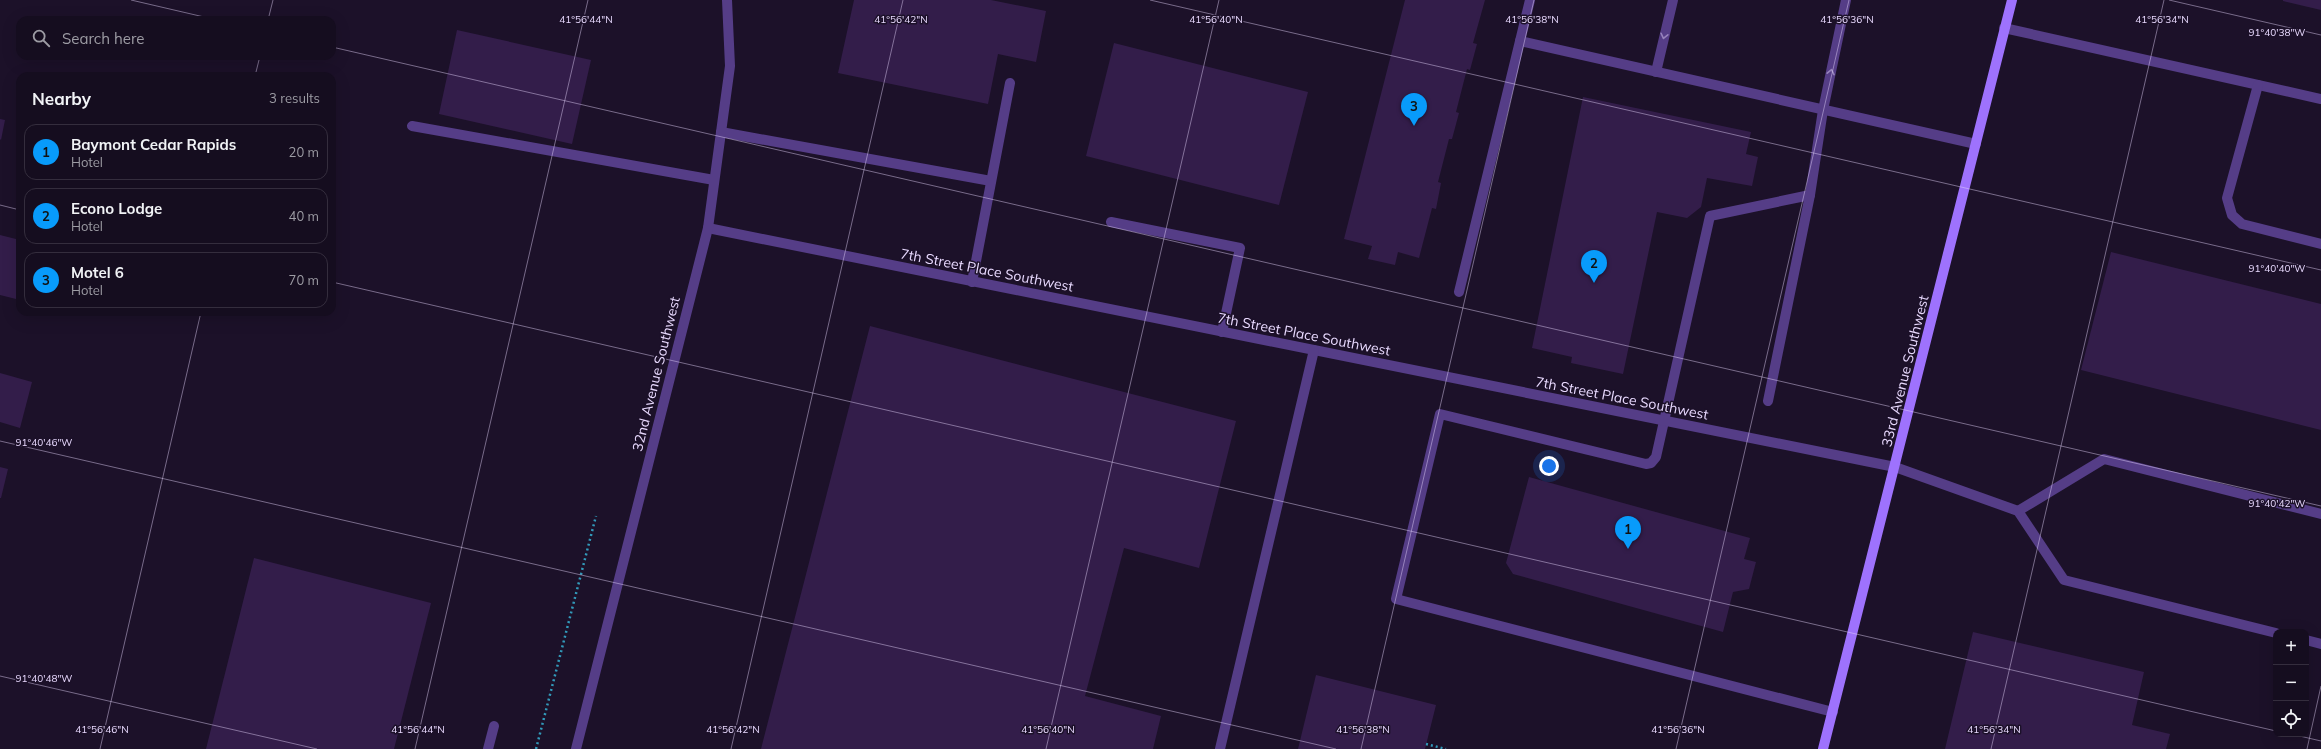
<!DOCTYPE html>
<meta charset="utf-8">
<style>
:root{--surface:#150d1f;--page:#221b2c;--text:#f1f3f6;--muted:#9d9ca4;--line:#342d3d;--accent:#089bfb}
body{margin:0;font-family:Mulish,sans-serif;background:var(--page);color:var(--text)}
.controls{position:absolute;right:12px;bottom:12px;display:grid;overflow:hidden;border-radius:8px;box-shadow:0 4px 16px #0002}
.controls button{width:36px;height:36px;display:grid;place-items:center;padding:0;border:0;border-bottom:1px solid var(--line);background:var(--surface);color:var(--text);font:20px sans-serif}
.you{position:absolute;left:1549px;top:466px;width:14px;height:14px;margin:-10px;border:3px solid #fff;border-radius:50%;background:#1a73e8;box-shadow:0 0 0 6px #1a73e833}
.badge{display:grid;place-items:center;width:26px;height:26px;border-radius:50%;background:var(--accent);color:#111;font-size:13px;font-weight:700}
.pin{position:absolute;translate:-50% -33px;filter:drop-shadow(0 1px 2px #0008)}
.pin::after{content:'';position:absolute;top:21px;width:14px;height:12px;background:inherit;clip-path:polygon(0 0,100% 0,50% 100%)}
.list{margin:0;padding:0;list-style:none}
h2{display:flex;justify-content:space-between;align-items:center;height:52px;margin:0;padding:0 16px;font-size:17px}
h2 small{font-size:13px;font-weight:400;color:var(--muted)}
.list li{display:grid;grid-template-columns:26px 1fr auto;gap:12px;align-items:center;box-sizing:border-box;height:56px;margin:0 8px 8px;padding:0 8px;border:1px solid var(--line);border-radius:12px}
.list b{display:block;font-size:15px;white-space:nowrap}
.list p{margin:0;font-size:13px;white-space:nowrap;color:var(--muted)}
.list em{font-size:13px;font-style:normal;color:var(--muted)}
.icon{flex:none;width:22px;height:22px;fill:none;stroke:currentColor;stroke-width:2;stroke-linecap:round;stroke-linejoin:round}
.map{position:relative;flex:none;width:2321px;height:749px;overflow:hidden}
.search{position:absolute;background:var(--surface);box-shadow:0 4px 16px #0002;left:16px;top:16px;width:320px;height:44px;display:flex;align-items:center;gap:10px;box-sizing:border-box;padding:0 14px;border-radius:12px;color:var(--muted);font-size:15px}
.panel{position:absolute;background:var(--surface);box-shadow:0 4px 16px #0002;left:16px;top:72px;width:320px;height:244px;border-radius:12px}
.map>svg:first-child{display:block}
.building{fill:#331d4a}
.lines{fill:none;stroke-linecap:round;stroke-linejoin:round}
.path{stroke:#329aba;stroke-width:2.5;stroke-dasharray:2 3;stroke-linecap:butt}
.lane{stroke:#553d87;stroke-width:10}
.street{stroke:#553d87;stroke-width:10}
.secondary{stroke:#9e72fd;stroke-width:10}
.oneway{stroke:#9783bd}
.ticks{fill:none;stroke:#e8d9fe;stroke-width:1;stroke-opacity:0.45}
.labels{text-anchor:middle;stroke-width:3;stroke-linejoin:round;paint-order:stroke}
.street-label{font-size:14px;fill:#e8d9fe;stroke:#1c1129}
.ticks-label{font-size:10px;text-anchor:middle;fill:#e8d9fe;stroke:#1c1129;stroke-width:3;stroke-linejoin:round;paint-order:stroke}
</style>
<div class="map">
<svg width="2321" height="749" viewBox="0 0 2321 749">
<rect width="100%" height="100%" fill="#1c1129"/>
<!-- building -->
<g class="building">
<polygon points="854,0 991,0 1046,11 1036,62 998,54 988,104 838,73"/>
<polygon points="1405,0 1485,0 1473,43 1477,44 1470,70 1467,69 1456,112 1459,113 1452,139 1449,139 1438,182 1441,183 1436,209 1432,208 1419,258 1398,252 1395,265 1368,259 1372,246 1344,239"/>
<polygon points="2321,0 2321,10 2283,1 2283,0"/>
<polygon points="457,30 591,60 572,144 439,114"/>
<polygon points="1114,43 1308,92 1279,205 1086,156"/>
<polygon points="1583,97 1751,132 1746,154 1758,157 1752,186 1707,178 1701,207 1687,218 1657,212 1623,374 1571,363 1572,357 1532,348"/>
<polygon points="0,119 5,120 1,140 0,139"/>
<polygon points="0,235 20,240 20,300 0,295"/>
<polygon points="2111,252 2321,304 2321,430 2081,370"/>
<polygon points="70,312 81,312 81,315"/>
<polygon points="870,326 1236,421 1199,568 1124,548 1085,696 1161,716 1153,749 761,749"/>
<polygon points="0,373 32,382 20,428 0,422"/>
<polygon points="0,467 8,469 1,498 0,498"/>
<polygon points="1529,477 1750,538 1744,559 1756,562 1749,589 1733,592 1723,632 1513,574 1506,563"/>
<polygon points="254,558 431,603 394,749 206,749"/>
<polygon points="1973,632 2144,672 2132,725 2170,734 2166,749 1945,749"/>
<polygon points="1316,675 1436,705 1425,749 1298,749"/>
</g>
<g class="lines">
<!-- path -->
<g class="path">
<polyline points="1426,744 1446,749"/>
<polyline points="536,749 596,516"/>
</g>
<!-- lane -->
<g class="lane">
<polyline points="2004,28 2321,99"/>
<polyline points="1520,41 1976,144"/>
<polyline points="1656,72 1673,0"/>
<polyline points="2258,85 2227,198 2232,215 2242,224 2321,244"/>
<polyline points="412,126 714,180"/>
<polyline points="721,132 991,181"/>
<polyline points="1810,195 1710,216 1656,457 1651,463 1646,464 1440,414 1396,599 1833,712"/>
<polyline points="1111,222 1240,248 1222,332"/>
<polyline points="708,228 1895,467 2018,511 2064,580 2276,633"/>
<polyline points="972,282 1010,83"/>
<polyline points="1459,292 1530,0"/>
<polyline points="1768,401 1810,195 1823,110 1846,0"/>
<polyline points="2018,511 2104,459 2321,514"/>
<polyline points="2306,640 2321,644"/>
<polyline points="488,749 494,726"/>
<polyline points="1220,749 1314,350"/>
</g>
<!-- street -->
<polyline class="street" points="576,749 708,228 730,66 727,0"/>
<!-- secondary -->
<polyline class="secondary" points="1823,749 2012,0"/>
</g>
<!-- one-way arrows -->
<defs><path id="oneway-chevron" d="M-2-3.5L2.5 0L-2 3.5" fill="none" stroke-width="1.6" stroke-linecap="round" stroke-linejoin="round"/></defs>
<g class="oneway">
<use href="#oneway-chevron" transform="translate(1664 36) rotate(103)"/>
<use href="#oneway-chevron" transform="translate(1831 72) rotate(-78)"/>
</g>
<!-- ticks -->
<path class="ticks" d="M131,0L217,20M1150,0L2321,270M2169,0L2321,35M268,20L273,0M332,47L2321,506M255,76L260,56M0,205L20,210M332,282L2276,731M0,441L1336,749M0,676L317,749M2291,734L2321,741M100,749L201,312M415,749L588,0M731,749L903,0M1046,749L1219,0M1361,749L1534,0M1676,749L1849,0M1991,749L2164,0M2307,749L2321,686"/>
<g class="labels">
<!-- street labels -->
<g class="street-label">
<text transform="translate(987 270) rotate(11)" y="5">7th Street Place Southwest</text>
<text transform="translate(1304 334) rotate(11)" y="5">7th Street Place Southwest</text>
<text transform="translate(1905 371) rotate(-76)" y="5">33rd Avenue Southwest</text>
<text transform="translate(656 374) rotate(-76)" y="5">32nd Avenue Southwest</text>
<text transform="translate(1622 398) rotate(11)" y="5">7th Street Place Southwest</text>
</g>
</g>
<g class="ticks-label">
<text x="586" y="23">41°56'44"N</text>
<text x="901" y="23">41°56'42"N</text>
<text x="1216" y="23">41°56'40"N</text>
<text x="1532" y="23">41°56'38"N</text>
<text x="1847" y="23">41°56'36"N</text>
<text x="2162" y="23">41°56'34"N</text>
<text x="2277" y="36">91°40'38"W</text>
<text x="2277" y="272">91°40'40"W</text>
<text x="44" y="446">91°40'46"W</text>
<text x="2277" y="507">91°40'42"W</text>
<text x="44" y="682">91°40'48"W</text>
<text x="102" y="733">41°56'46"N</text>
<text x="418" y="733">41°56'44"N</text>
<text x="733" y="733">41°56'42"N</text>
<text x="1048" y="733">41°56'40"N</text>
<text x="1363" y="733">41°56'38"N</text>
<text x="1678" y="733">41°56'36"N</text>
<text x="1994" y="733">41°56'34"N</text>
</g>
</svg>
<div class="controls">
<button>+</button>
<button>−</button>
<button><svg class="icon" aria-label="locate" viewBox="0 0 24 24"><circle cx="12" cy="12" r="6"/><path d="M12 2v4M12 18v4M2 12h4M18 12h4"/></svg></button>
</div>
<div class="you"></div>
<div class="pin badge" style="left:1628px;top:549px">1</div>
<div class="pin badge" style="left:1594px;top:283px">2</div>
<div class="pin badge" style="left:1414px;top:126px">3</div>
<div class="search"><svg class="icon" aria-label="search" viewBox="0 0 24 24"><circle cx="10" cy="10" r="6"/><path d="M15 15l6 6"/></svg>Search here</div>
<section class="panel">
<h2>Nearby<small>3 results</small></h2>
<ul class="list">
<li><span class="badge">1</span><div><b>Baymont Cedar Rapids</b><p>Hotel</p></div><em>20 m</em></li>
<li><span class="badge">2</span><div><b>Econo Lodge</b><p>Hotel</p></div><em>40 m</em></li>
<li><span class="badge">3</span><div><b>Motel 6</b><p>Hotel</p></div><em>70 m</em></li>
</ul>
</section>
</div>
